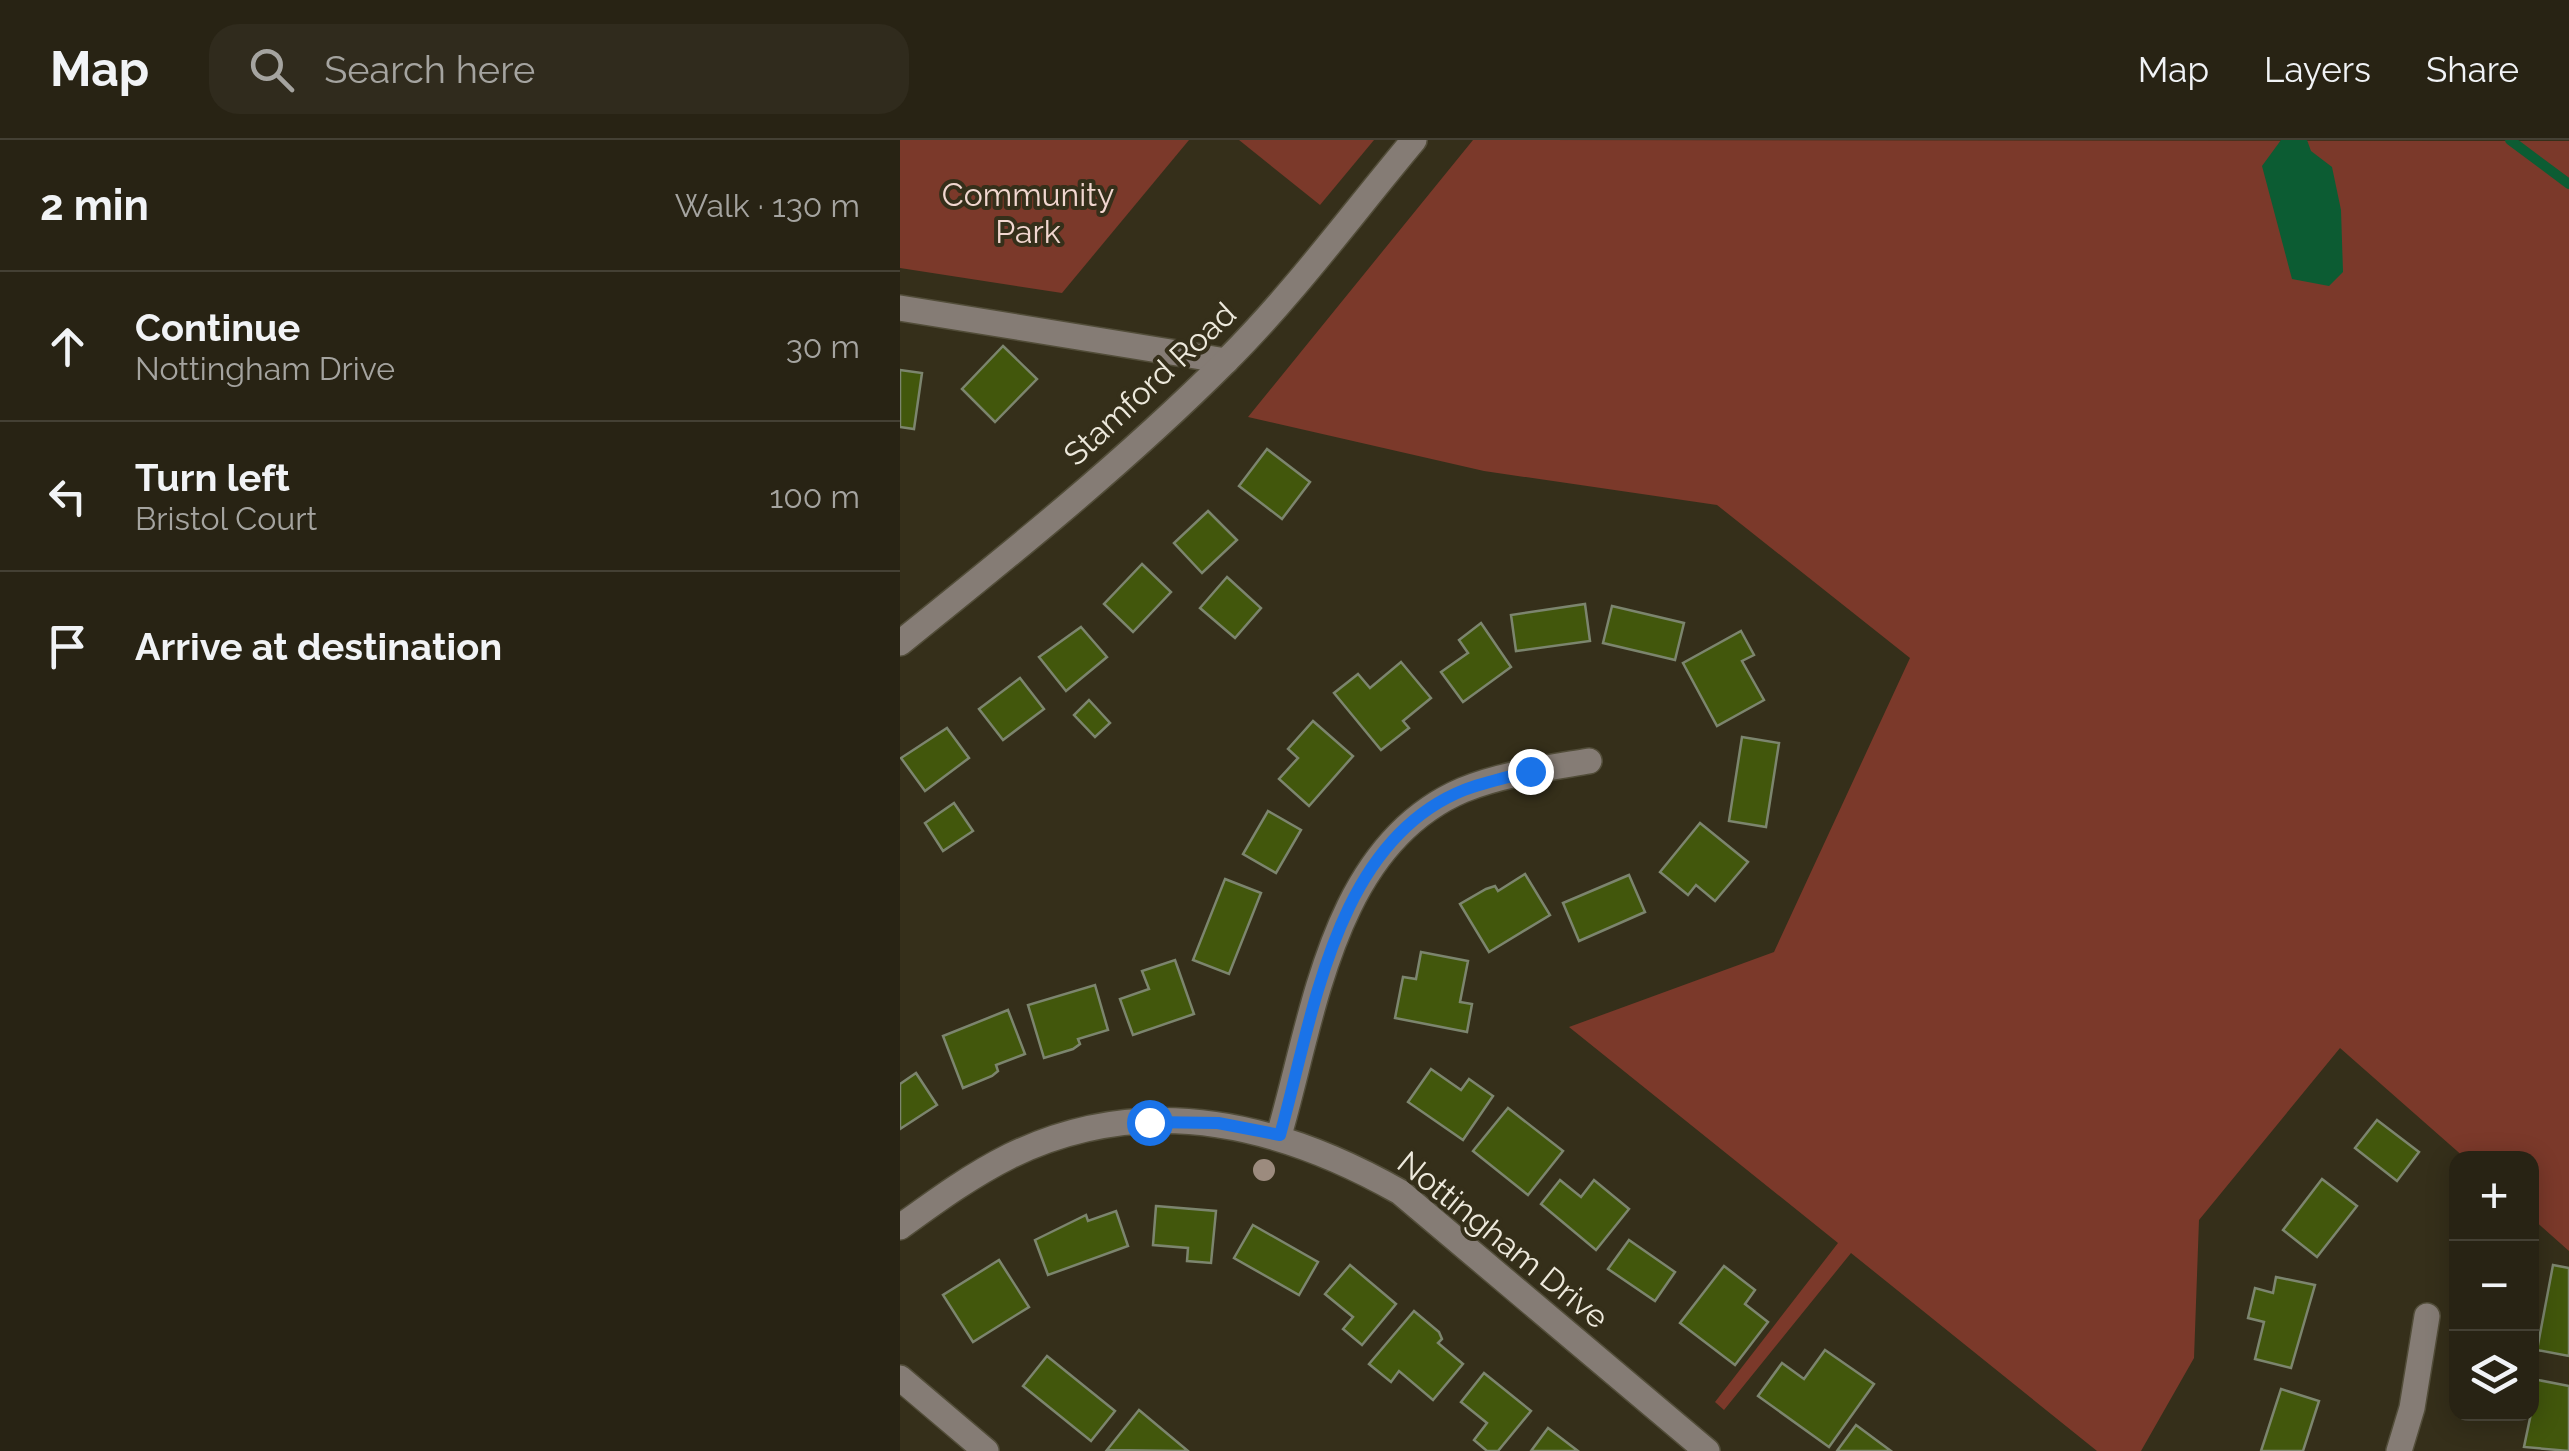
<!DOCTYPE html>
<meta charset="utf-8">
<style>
:root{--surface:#282314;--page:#302b1d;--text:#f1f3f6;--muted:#a5a4a0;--line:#444034}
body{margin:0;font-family:Raleway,sans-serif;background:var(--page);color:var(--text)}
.controls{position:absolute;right:30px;bottom:30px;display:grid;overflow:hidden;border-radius:20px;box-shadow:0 5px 25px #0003}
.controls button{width:90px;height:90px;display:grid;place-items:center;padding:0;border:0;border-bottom:2px solid var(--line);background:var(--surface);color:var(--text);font:50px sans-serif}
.stop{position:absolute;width:30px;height:30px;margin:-22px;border:8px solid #1a73e8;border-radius:50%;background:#fff}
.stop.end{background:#1a73e8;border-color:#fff;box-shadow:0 2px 10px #0008}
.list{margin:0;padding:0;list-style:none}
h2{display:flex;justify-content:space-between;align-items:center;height:130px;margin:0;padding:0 40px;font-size:42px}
h2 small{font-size:32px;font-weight:400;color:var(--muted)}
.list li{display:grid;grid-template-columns:65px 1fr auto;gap:30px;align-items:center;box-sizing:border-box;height:150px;padding:0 40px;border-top:2px solid var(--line)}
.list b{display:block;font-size:38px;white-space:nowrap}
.list p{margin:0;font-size:32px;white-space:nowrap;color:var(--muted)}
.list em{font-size:32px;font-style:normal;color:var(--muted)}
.icon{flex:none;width:55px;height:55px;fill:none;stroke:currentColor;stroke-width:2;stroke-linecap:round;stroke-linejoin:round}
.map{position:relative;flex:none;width:1669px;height:1311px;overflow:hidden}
header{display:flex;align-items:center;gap:60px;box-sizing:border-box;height:140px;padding:0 50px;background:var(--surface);border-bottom:2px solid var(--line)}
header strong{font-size:48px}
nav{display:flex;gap:55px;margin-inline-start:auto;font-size:35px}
.search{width:700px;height:90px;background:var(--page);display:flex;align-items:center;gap:25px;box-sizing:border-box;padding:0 35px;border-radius:30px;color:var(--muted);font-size:38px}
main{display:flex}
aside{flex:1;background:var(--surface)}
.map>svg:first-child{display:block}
.green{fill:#7b392a}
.water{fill:#0c5c33}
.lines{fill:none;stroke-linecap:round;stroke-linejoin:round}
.stream{stroke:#0c5c33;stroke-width:10}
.building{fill:#42570c;stroke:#7c856e;stroke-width:2.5}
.minor-casing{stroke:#524d39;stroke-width:28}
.minor{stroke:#857c75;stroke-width:25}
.tree{fill:#9c8b7e}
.route{stroke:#1a73e8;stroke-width:12}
.labels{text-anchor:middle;stroke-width:8;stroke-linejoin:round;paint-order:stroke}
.park-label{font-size:32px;fill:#f1d7d0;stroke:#352f1a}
.street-label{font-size:32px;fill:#ede9dc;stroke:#352f1a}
</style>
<header>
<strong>Map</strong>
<div class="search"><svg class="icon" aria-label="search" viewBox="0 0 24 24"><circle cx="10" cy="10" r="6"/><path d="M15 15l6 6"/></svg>Search here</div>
<nav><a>Map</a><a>Layers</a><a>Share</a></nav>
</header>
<main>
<aside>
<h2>2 min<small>Walk · 130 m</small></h2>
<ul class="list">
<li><svg class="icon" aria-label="ahead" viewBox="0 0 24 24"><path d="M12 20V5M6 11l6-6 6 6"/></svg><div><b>Continue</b><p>Nottingham Drive</p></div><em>30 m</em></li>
<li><svg class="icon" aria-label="left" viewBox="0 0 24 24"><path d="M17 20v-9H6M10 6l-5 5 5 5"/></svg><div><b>Turn left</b><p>Bristol Court</p></div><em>100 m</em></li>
<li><svg class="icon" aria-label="arrive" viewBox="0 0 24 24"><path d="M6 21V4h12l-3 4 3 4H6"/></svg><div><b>Arrive at destination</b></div></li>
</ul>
</aside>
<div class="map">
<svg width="1669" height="1311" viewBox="0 0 1669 1311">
<rect width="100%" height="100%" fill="#352f1a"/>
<!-- green -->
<g class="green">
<polygon points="0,0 289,0 162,153 0,128"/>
<polygon points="339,0 474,0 420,65"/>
<polygon points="573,0 1669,1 1669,1111 1632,1078 1631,1018 1565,1018 1440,908 1299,1080 1294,1218 1241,1311 1197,1311 951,1113 824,1270 815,1262 938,1103 669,887 874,812 1010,518 817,365 584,331 348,277"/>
</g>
<!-- water -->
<polygon class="water" points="1381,0 1407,0 1411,11 1432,27 1441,70 1443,132 1429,146 1392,139 1362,26"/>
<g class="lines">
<!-- stream -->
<polyline class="stream" points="1610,0 1669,44"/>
</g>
<!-- building -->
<g class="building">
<polygon points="103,206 137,239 95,282 62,249"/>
<polygon points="0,230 22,233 14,289 0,287"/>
<polygon points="367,309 410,342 382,379 339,346"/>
<polygon points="308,371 337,400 302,433 274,403"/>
<polygon points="242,424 271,452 233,492 204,464"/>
<polygon points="327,437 361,468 335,498 300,468"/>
<polygon points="685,464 690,501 616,511 611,475"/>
<polygon points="712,466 784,483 775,520 703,503"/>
<polygon points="581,483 611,527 563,562 541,532 568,513 559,500"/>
<polygon points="181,487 207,517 166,551 139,517"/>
<polygon points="841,491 854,515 842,521 864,560 817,586 783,523"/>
<polygon points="501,522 531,558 503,581 509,588 481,610 434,553 458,534 470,548"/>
<polygon points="120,538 144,569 103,600 79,569"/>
<polygon points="189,560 210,583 195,597 174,575"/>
<polygon points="413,581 453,616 409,666 379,639 398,618 388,609"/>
<polygon points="47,588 69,618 25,651 1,618"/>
<polygon points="842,597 879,603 866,687 829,681"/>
<polygon points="54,663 73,691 43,711 25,683"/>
<polygon points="368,671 401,690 376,733 343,714"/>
<polygon points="800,683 848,722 815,761 796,745 788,755 760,732"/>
<polygon points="625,734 650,775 589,812 560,764 586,749 595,746 598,751"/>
<polygon points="729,735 745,772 679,801 663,763"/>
<polygon points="325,739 361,753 329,834 293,820"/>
<polygon points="521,812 568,821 560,862 572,864 567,892 495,878 503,837 516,839"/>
<polygon points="275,820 294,874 233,895 220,859 249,849 242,831"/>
<polygon points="195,845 208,890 178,899 180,904 173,909 144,918 128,865"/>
<polygon points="108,870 125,914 96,925 98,931 92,936 63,948 43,896"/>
<polygon points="531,929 561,950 569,939 593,956 563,1000 508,962"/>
<polygon points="16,933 37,965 0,989 0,944"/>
<polygon points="608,968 663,1011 628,1055 573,1011"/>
<polygon points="1477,980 1519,1012 1497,1041 1455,1008"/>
<polygon points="1422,1039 1457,1066 1417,1117 1383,1090"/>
<polygon points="660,1040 681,1057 694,1040 729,1069 696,1110 641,1064"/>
<polygon points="256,1066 316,1071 311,1123 287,1121 288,1108 253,1105"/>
<polygon points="216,1071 228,1106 148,1135 135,1100 186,1075 188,1081"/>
<polygon points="353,1085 418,1122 399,1155 334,1118"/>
<polygon points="729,1100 775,1132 755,1161 708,1129"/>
<polygon points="99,1120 129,1167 73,1202 43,1155"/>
<polygon points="450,1125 496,1164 462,1205 443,1189 453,1177 425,1154"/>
<polygon points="1653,1125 1669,1128 1669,1216 1637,1210"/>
<polygon points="824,1126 855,1150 845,1164 868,1182 835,1225 780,1183"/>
<polygon points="1376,1137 1415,1145 1391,1228 1355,1219 1364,1182 1348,1178 1355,1148 1373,1153"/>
<polygon points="514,1171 539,1192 542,1199 538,1203 563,1224 533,1260 499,1231 491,1242 469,1224"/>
<polygon points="925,1210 974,1244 929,1307 858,1256 882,1223 904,1239"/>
<polygon points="147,1216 215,1271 191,1301 123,1246"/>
<polygon points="584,1233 631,1271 598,1311 587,1311 574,1300 587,1283 561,1262"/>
<polygon points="1638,1240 1669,1246 1669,1311 1624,1307"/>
<polygon points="1381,1249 1419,1261 1403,1311 1361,1311"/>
<polygon points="239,1270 288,1311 207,1310"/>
<polygon points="956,1285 991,1311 937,1311"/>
<polygon points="648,1288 678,1311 631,1311"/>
</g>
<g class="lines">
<defs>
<g id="minor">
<polyline points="0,168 326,221"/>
<path d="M0,503C112,413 225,322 327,220C395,152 452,74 514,0"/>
<path d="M379,995C414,876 432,706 563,650C602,634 648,628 689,621"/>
<path d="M0,1087C36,1061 70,1036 110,1016C243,951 377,982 500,1052L807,1311"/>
<polyline points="0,1238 86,1311"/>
<polyline points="1499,1311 1512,1268 1527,1176"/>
</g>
</defs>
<!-- minor casing -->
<use href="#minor" class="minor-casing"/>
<!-- minor -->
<use href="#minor" class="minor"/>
</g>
<!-- trees -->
<circle class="tree" cx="364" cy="1030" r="11"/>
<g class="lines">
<!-- route -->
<path class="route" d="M249,982L318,983L380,995C413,878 434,702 564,650C585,642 609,637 630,631"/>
</g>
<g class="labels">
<!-- park labels -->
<g class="park-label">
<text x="128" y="66">Community<tspan x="128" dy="37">Park</tspan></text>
</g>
<!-- street labels -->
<g class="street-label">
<text transform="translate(250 244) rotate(-43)" y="11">Stamford Road</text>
<text transform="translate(603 1100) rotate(39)" y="11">Nottingham Drive</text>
</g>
</g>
</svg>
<div class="controls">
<button>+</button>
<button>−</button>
<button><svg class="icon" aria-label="layers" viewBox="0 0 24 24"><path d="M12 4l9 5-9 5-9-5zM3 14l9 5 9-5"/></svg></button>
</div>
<div class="stop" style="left:249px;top:982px"></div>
<div class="stop end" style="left:630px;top:631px"></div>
</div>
</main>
